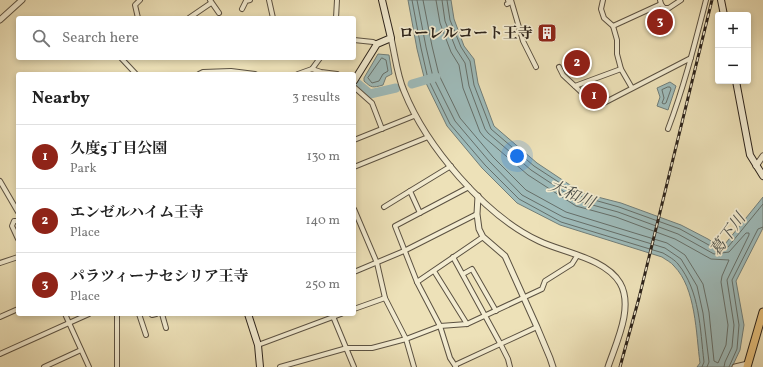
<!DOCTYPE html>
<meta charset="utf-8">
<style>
:root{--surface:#fff;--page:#f6f6f6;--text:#222;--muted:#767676;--line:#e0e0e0;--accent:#8f2418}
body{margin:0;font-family:Vollkorn,"Noto Serif JP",serif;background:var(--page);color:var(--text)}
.controls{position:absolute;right:12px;top:12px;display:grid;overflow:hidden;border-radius:4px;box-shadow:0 2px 6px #0003}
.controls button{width:36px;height:36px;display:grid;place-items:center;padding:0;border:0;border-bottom:1px solid var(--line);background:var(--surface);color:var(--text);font:20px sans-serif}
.you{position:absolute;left:517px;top:156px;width:14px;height:14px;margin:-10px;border:3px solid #fff;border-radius:50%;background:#1a73e8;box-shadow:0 0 0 6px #1a73e833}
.badge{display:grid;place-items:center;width:26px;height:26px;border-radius:50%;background:var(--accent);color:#fff;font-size:13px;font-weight:700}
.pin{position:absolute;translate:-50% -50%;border:2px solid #fff;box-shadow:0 1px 4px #0006}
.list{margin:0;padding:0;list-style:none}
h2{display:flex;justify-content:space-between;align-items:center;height:52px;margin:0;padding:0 16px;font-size:17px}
h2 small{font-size:13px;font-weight:400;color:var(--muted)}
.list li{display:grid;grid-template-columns:26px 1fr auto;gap:12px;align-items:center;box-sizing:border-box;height:64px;padding:0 16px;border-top:1px solid var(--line)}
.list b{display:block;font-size:15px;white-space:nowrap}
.list p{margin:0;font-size:13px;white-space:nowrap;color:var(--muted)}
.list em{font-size:13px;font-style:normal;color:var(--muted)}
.icon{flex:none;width:22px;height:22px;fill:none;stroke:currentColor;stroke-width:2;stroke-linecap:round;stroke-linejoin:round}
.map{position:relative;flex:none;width:763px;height:367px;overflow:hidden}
.search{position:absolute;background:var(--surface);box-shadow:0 2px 6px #0003;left:16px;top:16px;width:340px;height:44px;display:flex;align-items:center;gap:10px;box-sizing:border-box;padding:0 14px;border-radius:4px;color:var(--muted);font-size:15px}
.panel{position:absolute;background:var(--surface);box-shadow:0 2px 6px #0003;left:16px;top:72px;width:340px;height:244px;border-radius:4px}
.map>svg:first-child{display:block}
.green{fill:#b4c392;stroke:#707356}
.water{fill:#9ebbba;stroke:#707e7a}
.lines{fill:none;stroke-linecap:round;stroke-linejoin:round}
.shore{stroke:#656f6a;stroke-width:1}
.river{stroke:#9ebbba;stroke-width:9}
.minor-casing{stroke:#5c5242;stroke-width:6}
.tertiary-casing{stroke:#5c5242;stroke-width:7}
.secondary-casing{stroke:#2c231b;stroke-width:8}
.trunk-casing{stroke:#2c231b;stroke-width:9}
.minor{stroke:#f3ecd1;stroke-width:4}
.tertiary{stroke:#f3ecd1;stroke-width:5}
.secondary{stroke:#f3ecd1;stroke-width:6}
.trunk{stroke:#e6c07c;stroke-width:7}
.rail-casing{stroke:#2c231b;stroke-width:3}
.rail{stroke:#f3ecd1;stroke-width:1.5;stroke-dasharray:4.5;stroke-linecap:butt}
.labels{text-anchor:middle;stroke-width:3.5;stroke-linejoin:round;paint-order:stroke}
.poi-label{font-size:15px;font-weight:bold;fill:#2c231b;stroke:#f3ecd1;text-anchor:end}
.water-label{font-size:16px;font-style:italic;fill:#4e514b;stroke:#f3ecd1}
</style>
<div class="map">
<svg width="763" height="367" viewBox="0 0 763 367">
<rect width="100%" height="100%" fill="#ede1b8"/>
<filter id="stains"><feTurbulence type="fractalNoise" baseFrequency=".005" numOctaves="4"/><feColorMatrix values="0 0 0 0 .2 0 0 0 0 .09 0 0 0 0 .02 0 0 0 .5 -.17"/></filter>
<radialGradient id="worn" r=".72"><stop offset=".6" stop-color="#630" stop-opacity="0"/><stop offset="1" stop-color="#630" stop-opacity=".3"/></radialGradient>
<!-- green -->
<polygon class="green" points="594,82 601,100 599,102 595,101 582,90 584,86"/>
<!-- water -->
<g class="water">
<path d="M408,0H451L454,19L464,46L474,59L478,83L494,126L537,163L582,193L621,203L681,225L708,239L717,245L725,244L763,197V228L736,281L744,325L740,350L732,367H697L700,363C696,334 696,288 674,266C671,262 666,260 662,257L560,225L517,203L482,168L447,126L425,81L417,49Z"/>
<path d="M378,54L389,55L392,74L386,77L383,85C372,88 372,88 364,81V78Z"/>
<polygon points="670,82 676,86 668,110 657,106 660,97 657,88"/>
</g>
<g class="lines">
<!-- shore -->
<g class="shore">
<path d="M412,0L421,48L428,79L450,124L485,165L519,199L561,222L663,253C668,256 675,260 678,264C700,291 700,329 704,362L702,367"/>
<polyline points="417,0 426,47 433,77 455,121 489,161 522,195 563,217 665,248 681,259 697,286 703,313 709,362 707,367"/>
<polyline points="423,0 432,46 439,75 460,118 493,157 526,190 566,212 667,243 685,255 703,284 709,312 714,361 718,363 726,345 728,325 721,282 722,276 729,260 711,259 675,239 616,217 576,206 528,175 484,137 480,132 463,88 459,65 451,52 440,23 436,0"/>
<polyline points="442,0 445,21 456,49 465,63 469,86 485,129 488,133 531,170 578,201 618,212 678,234 714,254 729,252 746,233 749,233 749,235 727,280 734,325 732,347 725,362 724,367"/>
<polyline points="447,0 450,20 461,47 470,61 474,85 491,129 534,166 580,196 619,207 680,229 716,249 728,247 763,204"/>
<polygon points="382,58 386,60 388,71 383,74 379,81 372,83 368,78"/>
<polygon points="668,87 670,87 671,89 666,103 664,104 662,103 664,98 662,90"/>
<polyline points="729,367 737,349 739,325 732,280 758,229 763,227"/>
</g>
<!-- river -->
<g class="river">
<polyline points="358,84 370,94 396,88"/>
<polyline points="412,84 436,77"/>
</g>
<defs>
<g id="minor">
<polyline points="210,0 219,13"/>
<polyline points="269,0 273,18"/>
<polyline points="511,0 523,41 536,67"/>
<polyline points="603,0 601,9 604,18 613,26 617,40 617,54 621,69 632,88"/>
<polyline points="660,0 661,4 664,8 669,8 681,0"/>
<polyline points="507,4 509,3 508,0"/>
<polyline points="242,9 246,1 250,0"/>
<polyline points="138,18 135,5 140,0"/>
<polyline points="189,18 211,3"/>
<polyline points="336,18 337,0"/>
<polyline points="613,26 661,4"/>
<polyline points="354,40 373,42 377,44"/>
<polyline points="121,58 136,74"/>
<polyline points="559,67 563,75 593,103 598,106 691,58"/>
<polyline points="312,69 321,72 337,74"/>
<polyline points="199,74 203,72 231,71 255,74"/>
<polyline points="298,74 312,69 320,58"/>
<polyline points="575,86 621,69"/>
<polyline points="354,87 372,103 382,129"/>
<path d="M668,129C684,87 695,43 706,0"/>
<polyline points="354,140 414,116"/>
<polyline points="354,167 428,137"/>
<polyline points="0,181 18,212"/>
<polyline points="384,207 410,191"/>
<polyline points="354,209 377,263 385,298 406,339 414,367"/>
<polyline points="420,213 410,191 451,166"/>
<polyline points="18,221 14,221 12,226 18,239"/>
<polyline points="453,257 501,345 508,359 510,367"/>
<polyline points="0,263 18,257"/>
<polyline points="434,271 467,324"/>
<polyline points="354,272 404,251 477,214"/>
<polyline points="463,274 472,269 496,311"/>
<polyline points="417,282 483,237"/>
<polyline points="354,309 385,298"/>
<polyline points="65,314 89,367"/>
<polyline points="139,314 146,335"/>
<polyline points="151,314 152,315 156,314"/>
<polyline points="162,314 166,328"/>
<polyline points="332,314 354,367"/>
<polyline points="0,317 18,309"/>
<polyline points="258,345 341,314"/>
<polyline points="0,354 89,314"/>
<polyline points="455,365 537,327"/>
<polyline points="44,367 81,350"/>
<polyline points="117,367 117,314"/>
<polyline points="280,367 347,348 372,348 406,339 440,326 467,324 542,289 545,281 572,264 577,256"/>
<polyline points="456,367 450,358 440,326 417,282 395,226 469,187"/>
</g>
<g id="tertiary">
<polyline points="0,20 22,0"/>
<path d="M391,38C395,55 397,75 404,91C426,146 485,216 539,241C564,253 605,258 620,283C634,307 616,343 608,367"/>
<polyline points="756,166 763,156"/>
<polyline points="478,196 477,214 479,229 483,237 505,256 537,327 550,358 553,367"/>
<polyline points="735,367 748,364"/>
</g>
<g id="secondary">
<polyline points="721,0 724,15"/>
<polyline points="354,81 377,44 391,38 382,0"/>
<polyline points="736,81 750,155 763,176"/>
<polyline points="248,314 258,345 260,367"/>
</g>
<polyline id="trunk" points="747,367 763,312"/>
</defs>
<!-- minor casing -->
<use href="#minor" class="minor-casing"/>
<!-- tertiary casing -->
<use href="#tertiary" class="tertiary-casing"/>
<!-- secondary casing -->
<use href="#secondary" class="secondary-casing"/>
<!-- trunk casing -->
<use href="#trunk" class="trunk-casing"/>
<!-- minor -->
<use href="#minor" class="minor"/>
<!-- tertiary -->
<use href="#tertiary" class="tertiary"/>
<!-- secondary -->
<use href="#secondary" class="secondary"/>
<!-- trunk -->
<use href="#trunk" class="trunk"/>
<defs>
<polyline id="rail" points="620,367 639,298 712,0"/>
</defs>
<!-- rail casing -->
<use href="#rail" class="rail-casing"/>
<!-- rail -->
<use href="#rail" class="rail"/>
</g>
<!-- icons -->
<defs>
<symbol id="building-square" viewBox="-11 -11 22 22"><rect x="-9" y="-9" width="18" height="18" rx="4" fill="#8f2418" stroke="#f3ecd1"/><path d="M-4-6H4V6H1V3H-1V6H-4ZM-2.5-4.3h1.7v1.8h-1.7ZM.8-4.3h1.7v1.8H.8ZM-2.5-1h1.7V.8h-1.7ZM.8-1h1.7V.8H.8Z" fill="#fff"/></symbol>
</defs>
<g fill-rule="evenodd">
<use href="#building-square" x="536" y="22" width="22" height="22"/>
</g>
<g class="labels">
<!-- poi labels -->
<g class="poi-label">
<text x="533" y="38">ローレルコート王寺</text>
</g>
<!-- water labels -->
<g class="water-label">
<text transform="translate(572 193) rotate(23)" y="6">大和川</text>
<text transform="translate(727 234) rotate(-54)" y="6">葛下川</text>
</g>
</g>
<rect width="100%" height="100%" filter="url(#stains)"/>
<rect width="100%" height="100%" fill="url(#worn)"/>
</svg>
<div class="controls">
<button>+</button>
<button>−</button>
</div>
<div class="you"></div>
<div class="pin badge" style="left:594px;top:96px">1</div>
<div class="pin badge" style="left:577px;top:63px">2</div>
<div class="pin badge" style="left:660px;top:22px">3</div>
<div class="search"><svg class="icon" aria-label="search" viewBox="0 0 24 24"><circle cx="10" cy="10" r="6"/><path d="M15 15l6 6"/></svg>Search here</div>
<section class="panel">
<h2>Nearby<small>3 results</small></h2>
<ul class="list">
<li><span class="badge">1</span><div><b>久度5丁目公園</b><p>Park</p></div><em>130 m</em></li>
<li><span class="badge">2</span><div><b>エンゼルハイム王寺</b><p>Place</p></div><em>140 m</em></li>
<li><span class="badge">3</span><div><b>パラツィーナセシリア王寺</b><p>Place</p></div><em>250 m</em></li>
</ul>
</section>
</div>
